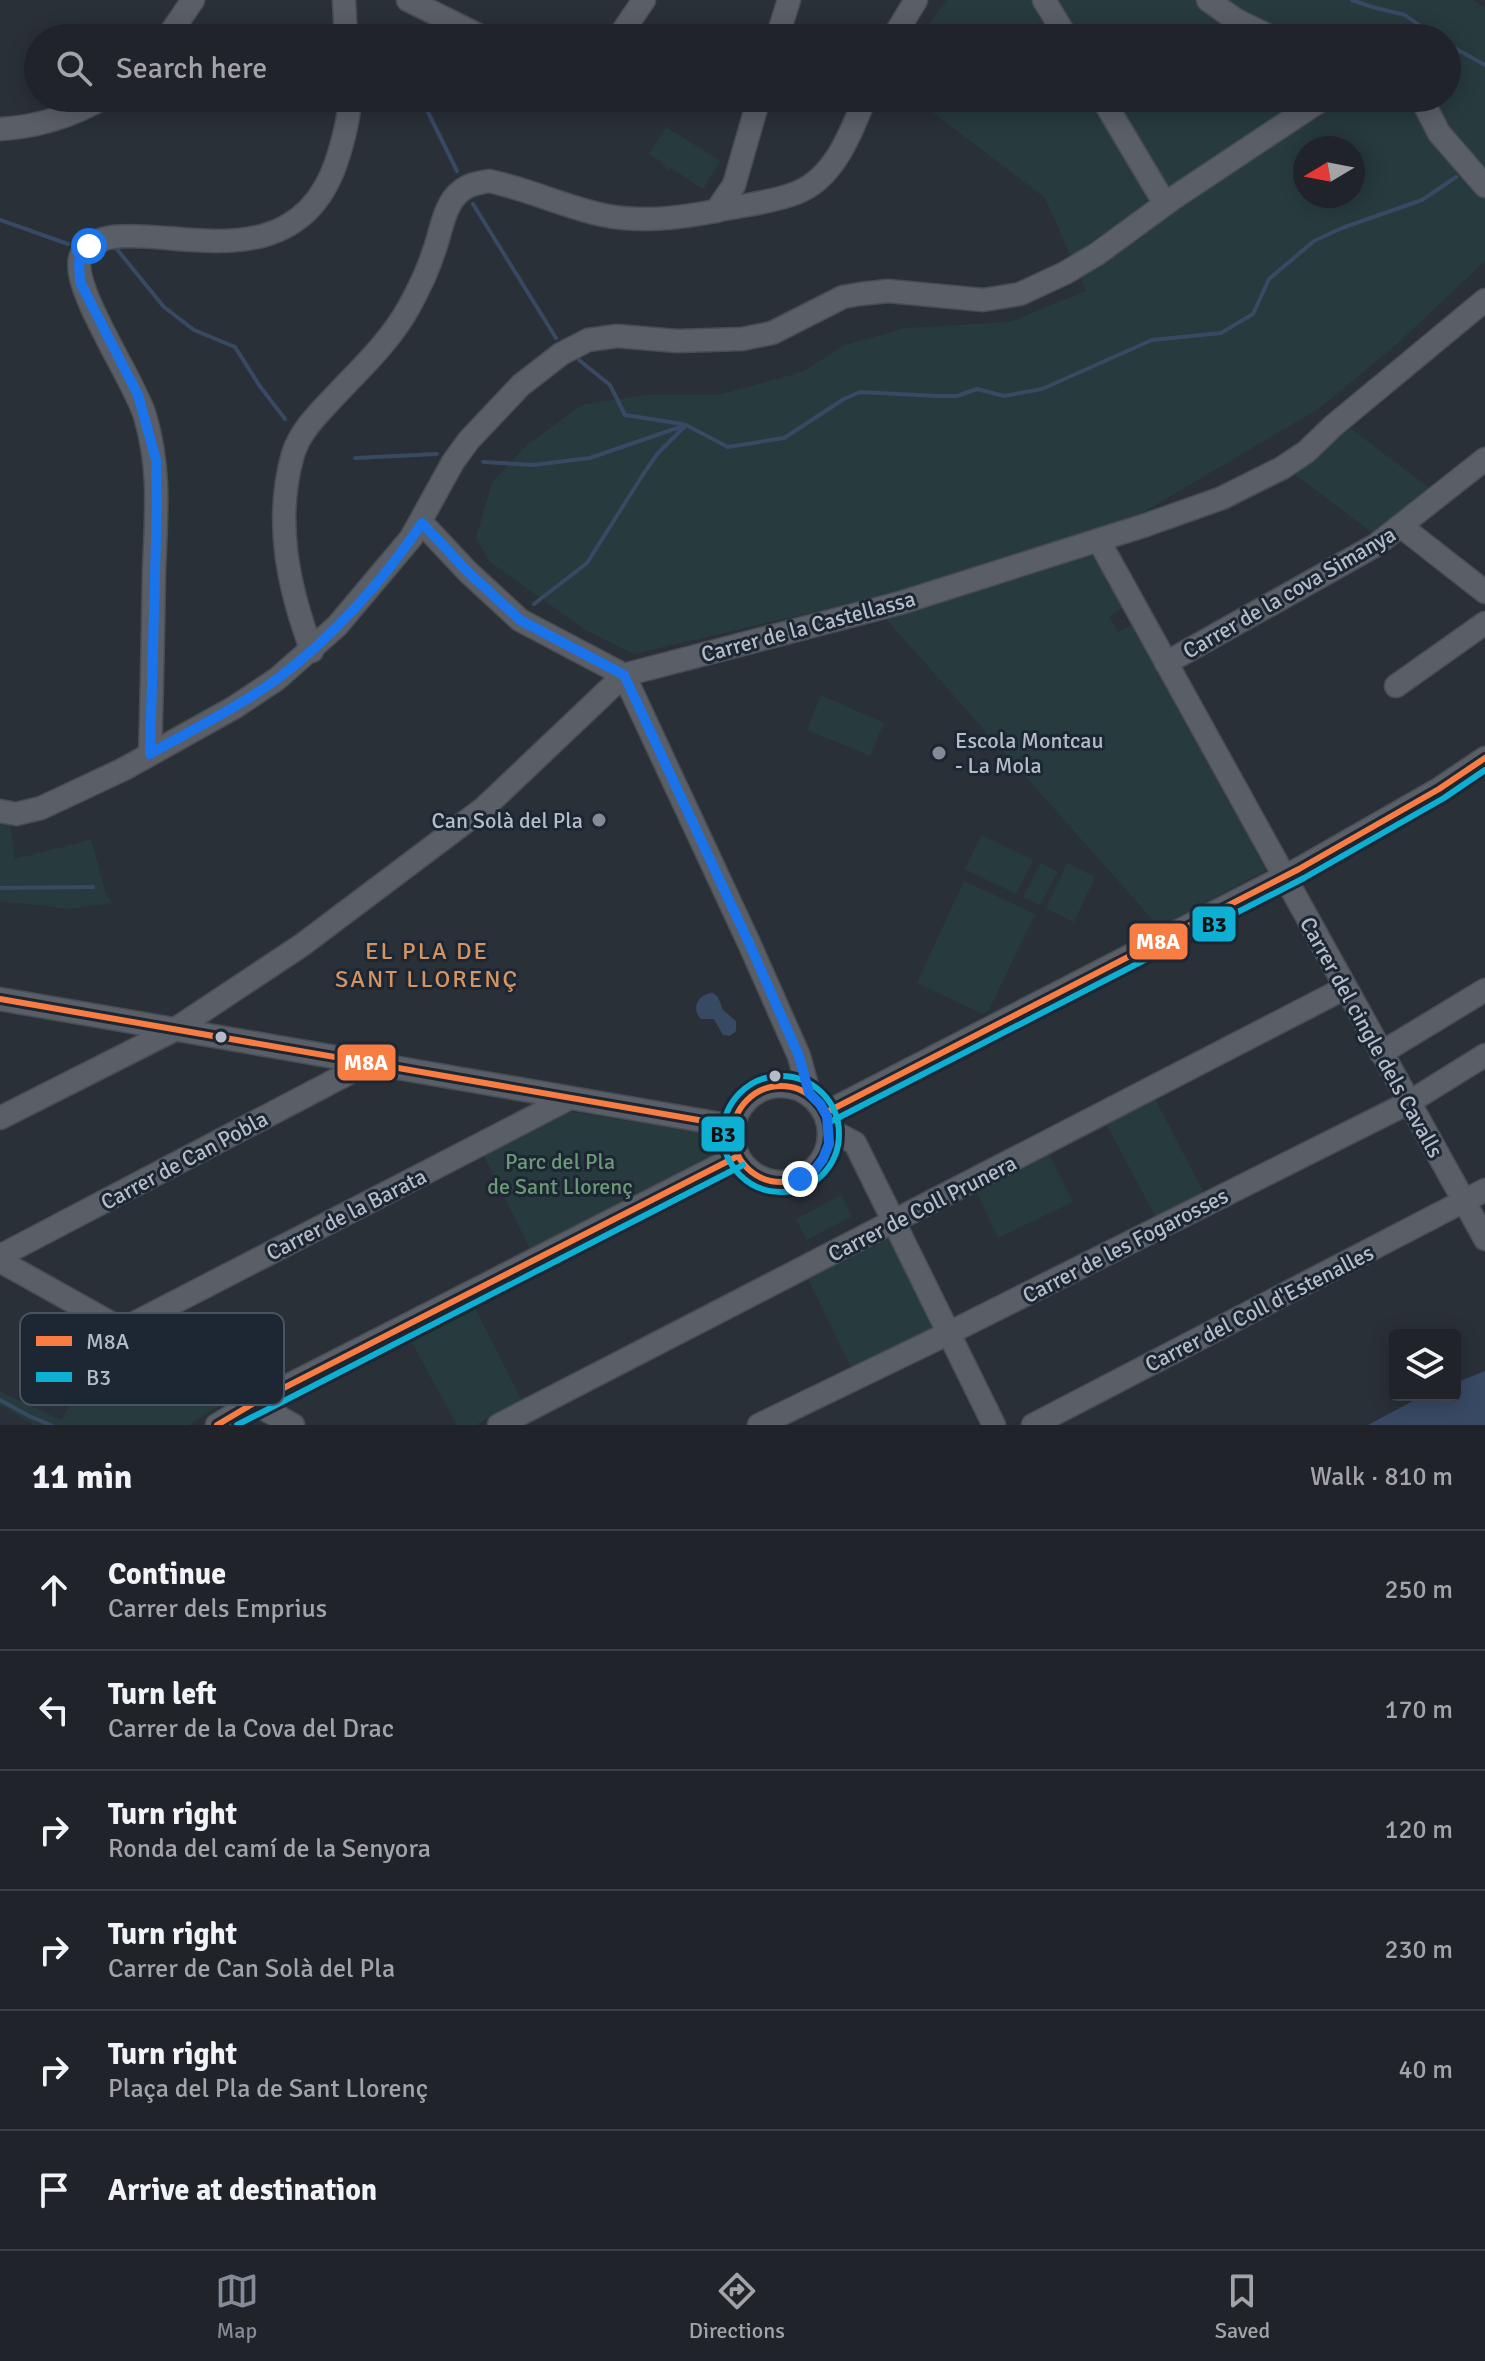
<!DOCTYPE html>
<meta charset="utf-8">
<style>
:root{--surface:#20242a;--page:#2d3036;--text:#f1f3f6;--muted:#a2a4a8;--line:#3d4147;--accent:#848b96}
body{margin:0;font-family:Signika,sans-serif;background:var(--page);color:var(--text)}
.controls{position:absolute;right:24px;bottom:24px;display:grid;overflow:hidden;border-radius:8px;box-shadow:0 4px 20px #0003}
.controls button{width:72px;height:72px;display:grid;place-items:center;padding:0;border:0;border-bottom:2px solid var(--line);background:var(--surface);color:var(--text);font:40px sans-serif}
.compass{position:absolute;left:1293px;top:136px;width:72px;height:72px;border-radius:50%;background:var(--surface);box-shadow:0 4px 20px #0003;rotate:260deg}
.stop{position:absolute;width:24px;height:24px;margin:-18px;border:6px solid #1a73e8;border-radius:50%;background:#fff}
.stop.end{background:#1a73e8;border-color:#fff;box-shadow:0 2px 8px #0008}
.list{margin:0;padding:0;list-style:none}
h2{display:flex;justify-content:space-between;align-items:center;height:104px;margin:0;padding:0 32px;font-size:34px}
h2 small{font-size:26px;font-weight:400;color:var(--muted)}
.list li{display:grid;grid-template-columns:52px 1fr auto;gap:24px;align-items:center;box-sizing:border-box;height:120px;padding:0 32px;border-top:2px solid var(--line)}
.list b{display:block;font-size:30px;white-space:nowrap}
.list p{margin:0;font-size:26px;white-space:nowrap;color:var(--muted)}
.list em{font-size:26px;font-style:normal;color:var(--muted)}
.icon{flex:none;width:44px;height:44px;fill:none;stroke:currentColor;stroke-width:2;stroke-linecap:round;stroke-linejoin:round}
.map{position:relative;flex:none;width:1485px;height:1425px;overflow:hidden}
.search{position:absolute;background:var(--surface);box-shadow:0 4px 20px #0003;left:24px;right:24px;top:24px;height:88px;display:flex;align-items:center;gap:20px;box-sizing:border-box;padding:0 28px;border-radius:44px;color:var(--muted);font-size:30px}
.sheet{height:824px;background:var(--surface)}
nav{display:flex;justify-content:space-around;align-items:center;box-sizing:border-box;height:112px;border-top:2px solid var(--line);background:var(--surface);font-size:22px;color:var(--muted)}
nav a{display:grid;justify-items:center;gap:4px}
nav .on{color:var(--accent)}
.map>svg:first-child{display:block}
.green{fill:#273a3e;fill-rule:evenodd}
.water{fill:#384963}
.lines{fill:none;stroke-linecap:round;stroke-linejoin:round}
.stream{stroke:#384963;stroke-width:4}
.minor-casing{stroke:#484c53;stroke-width:25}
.minor{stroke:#5a5e66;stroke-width:22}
.bus-1-casing{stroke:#1d2633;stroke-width:12}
.bus-2-casing{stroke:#1d2633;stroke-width:12}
.bus-1{stroke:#f77d43;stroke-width:6}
.bus-2{stroke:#0dafd3;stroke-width:6}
.route{stroke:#1a73e8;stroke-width:10}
.poi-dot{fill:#848b96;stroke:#1d2633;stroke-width:3}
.bus-dot{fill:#b4bcc9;stroke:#1d2633;stroke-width:3}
.labels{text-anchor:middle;stroke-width:6;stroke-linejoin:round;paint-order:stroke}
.street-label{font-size:22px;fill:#b4bcc9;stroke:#1d2633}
.poi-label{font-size:22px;fill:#b4bcc9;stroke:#1d2633;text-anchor:start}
.park-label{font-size:22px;fill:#6b9a76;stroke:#1d2633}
.neighbourhood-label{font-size:24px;letter-spacing:2px;fill:#d59563;stroke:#1d2633}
.key{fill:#1d2633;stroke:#4a5360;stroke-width:2}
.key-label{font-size:22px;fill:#b4bcc9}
.line-badge{stroke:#1d2633;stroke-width:3}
.badge-label{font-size:22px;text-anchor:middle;font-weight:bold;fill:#fff}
.pale-badge-label{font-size:22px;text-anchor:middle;font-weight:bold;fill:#111}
</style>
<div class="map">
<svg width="1485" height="1425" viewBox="0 0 1485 1425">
<rect width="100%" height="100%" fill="#2a3038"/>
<!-- green -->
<g class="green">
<path d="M948,0H1473L1485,8V261L1397,344L1320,408L1142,513L1081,533L1122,608L1109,617L1118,632L1131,625L1266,870L1159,927L885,618L865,600L634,654L584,629L490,562L476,538L492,482L527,445L582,405L645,395H719L802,372L845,345L905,328L1010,322L1086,291L1045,198L914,98H1447V38H917ZM1305,148H1353V196H1305Z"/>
<polygon points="666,127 720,161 703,189 671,168 668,170 660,161 649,154"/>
<polygon points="1350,428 1432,490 1374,534 1293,473"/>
<polygon points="821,695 884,723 870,756 807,730"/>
<polygon points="0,822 10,823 15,859 91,840 106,894 113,903 70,909 0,901"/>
<polygon points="982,835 1033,860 1016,894 965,869"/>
<polygon points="1041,863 1058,872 1040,905 1023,897"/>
<polygon points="1067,863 1095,877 1074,922 1046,908"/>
<polygon points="964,881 1035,914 989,1010 982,1014 917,983"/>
<polygon points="1155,1099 1204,1193 1156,1217 1106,1124"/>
<polygon points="567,1111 707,1134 711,1155 530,1249 483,1154"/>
<polygon points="1049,1154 1073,1202 998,1238 976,1191"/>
<polygon points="841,1195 852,1216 807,1240 796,1219"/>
<polygon points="889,1236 934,1329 852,1369 807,1277"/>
<polygon points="474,1306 522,1401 475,1425 457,1425 410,1339"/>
<polygon points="113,1337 229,1398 189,1425 34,1425 0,1405 0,1392 61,1420"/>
</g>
<!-- water -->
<g class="water">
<path d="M713,993L718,997L723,1010L736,1021V1031L730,1036L723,1035L714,1019H701C690,1008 699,993 713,993Z"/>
<polygon points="1485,1371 1485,1425 1368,1425 1424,1395 1455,1395 1455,1383"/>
</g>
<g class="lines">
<!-- stream -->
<g class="stream">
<polyline points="1352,0 1372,7 1405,15 1437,38"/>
<polyline points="386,34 389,38"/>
<polyline points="1447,44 1485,65"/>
<polyline points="421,98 457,171"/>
<polyline points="473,204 556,338"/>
<polyline points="0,220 68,244"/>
<polyline points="115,247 164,307 194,330 235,347 259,385 285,419"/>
<polyline points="579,360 610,385 625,415 683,424"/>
<polyline points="355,458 437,454"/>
<polyline points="483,462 533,465 590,458 683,426"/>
<polyline points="534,604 587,563 644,473 658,453 686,425 728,447 784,438 844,399 860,392 937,396 957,396 977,389 1004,396 1042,389 1152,340 1221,333 1253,314 1269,279 1314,241 1342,228 1422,200 1456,177"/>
<polyline points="0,888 93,887"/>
<polyline points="0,1400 29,1416 51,1425"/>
</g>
<defs>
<g id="minor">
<polyline points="344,0 346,38"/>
<polyline points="408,0 484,38"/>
<polyline points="1044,0 1067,38"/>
<polyline points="1208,0 1236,20 1273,38"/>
<polyline points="167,38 193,0"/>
<polyline points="618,38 644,0"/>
<polyline points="777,38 789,0"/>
<polyline points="893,38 916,0"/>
<polyline points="1102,98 1165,204"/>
<polyline points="1421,98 1439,133 1485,186"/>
<path d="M0,129C36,127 72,116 103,98"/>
<path d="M716,211C742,205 771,203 796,193C834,179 851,133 865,98"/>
<polyline points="422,523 467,571 520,620 624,675 749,943 799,1056 809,1093"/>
<polyline points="1402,527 1485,592"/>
<polyline points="1099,541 1485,1239"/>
<path d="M312,651C288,587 274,521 293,454C300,432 316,416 331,400C358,371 390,342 409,307C419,289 428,270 434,251C441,233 444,203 461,191C469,184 479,183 489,181C528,189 565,207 603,215C641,223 679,218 716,211L734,185L759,98"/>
<polyline points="1166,663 1376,545 1485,459"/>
<polyline points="1396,686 1485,623"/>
<path d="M150,754C152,693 153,632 154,572C156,516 161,470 145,416C135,381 67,282 81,256C114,195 286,307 336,163C343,142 349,120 350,98"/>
<polyline points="0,811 16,814 41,808 124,769 235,707 277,679 337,626 411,538 453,462 469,440 521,385 561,354 588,340 617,336 677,341 742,339 772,333 843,297 860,294 888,291 983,300 1020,294 1065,273 1097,254 1175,197 1324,98"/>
<polyline points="0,999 733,1126"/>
<polyline points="1381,1053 1485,990"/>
<circle cx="781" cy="1134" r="48"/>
<polyline points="825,1113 1299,869 1439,789 1485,758"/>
<polyline points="0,1118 174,1030 302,945 484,808 624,675 900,603 1146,525 1222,498 1282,468 1306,452 1333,426 1485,300"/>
<polyline points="830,1130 855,1143 994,1425"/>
<polyline points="0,1256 368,1063"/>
<polyline points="0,1261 293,1425"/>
<polyline points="123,1329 570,1098"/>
<polyline points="217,1425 254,1403 738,1156"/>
<polyline points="499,1425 1345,988"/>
<polyline points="759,1425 949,1333 1408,1103 1485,1055"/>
<polyline points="1033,1425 1485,1190"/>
</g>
</defs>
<!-- minor casing -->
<use href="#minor" class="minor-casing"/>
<!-- minor -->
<use href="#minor" class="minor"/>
<defs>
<g id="bus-1">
<polyline points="0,999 733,1126"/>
<circle cx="781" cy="1134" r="48"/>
<polyline points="825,1113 1299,869 1439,789 1485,758"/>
<polyline points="217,1425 254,1403 738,1156"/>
</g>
<g id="bus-2">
<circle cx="781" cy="1134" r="58"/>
<polyline points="830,1122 1304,878 1444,798 1485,770"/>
<polyline points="237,1425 743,1165"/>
</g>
</defs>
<!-- bus-1 casing -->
<use href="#bus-1" class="bus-1-casing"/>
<!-- bus-2 casing -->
<use href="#bus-2" class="bus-2-casing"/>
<!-- bus-1 -->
<use href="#bus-1" class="bus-1"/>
<!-- bus-2 -->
<use href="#bus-2" class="bus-2"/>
</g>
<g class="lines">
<!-- route -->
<path class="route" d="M89,246L79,262L80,282L138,395L156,460L157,504L150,754C193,729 237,708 277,679C332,638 383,581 422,523L467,571L520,620L624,675L749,943L799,1056L809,1093L820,1104L827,1116L829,1144L823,1159L814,1171L800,1179"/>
</g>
<!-- markers -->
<g class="poi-dot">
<circle cx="939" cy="753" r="8"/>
<circle cx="599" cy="820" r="8"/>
</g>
<g class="bus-dot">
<circle cx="221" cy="1037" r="7"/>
<circle cx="775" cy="1076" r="7"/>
</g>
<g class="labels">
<!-- street labels -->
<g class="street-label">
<text transform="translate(1289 592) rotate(-30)" y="8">Carrer de la cova Simanya</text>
<text transform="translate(808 626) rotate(-15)" y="8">Carrer de la Castellassa</text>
<text transform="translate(1372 1037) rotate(61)" y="8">Carrer del cingle dels Cavalls</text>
<text transform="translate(184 1160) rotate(-28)" y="8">Carrer de Can Pobla</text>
<text transform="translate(922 1208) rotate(-27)" y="8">Carrer de Coll Prunera</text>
<text transform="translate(346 1214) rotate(-27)" y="8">Carrer de la Barata</text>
<text transform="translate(1125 1245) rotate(-27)" y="8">Carrer de les Fogarosses</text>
<text transform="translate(1259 1308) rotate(-27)" y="8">Carrer del Coll d'Estenalles</text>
</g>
<!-- poi labels -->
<g class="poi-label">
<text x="955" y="748">Escola Montcau<tspan x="955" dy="25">- La Mola</tspan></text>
<text x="583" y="828" text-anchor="end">Can Solà del Pla</text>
</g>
<!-- park labels -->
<g class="park-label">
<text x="560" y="1169">Parc del Pla<tspan x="560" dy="25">de Sant Llorenç</tspan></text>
</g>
<!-- neighbourhood labels -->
<g class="neighbourhood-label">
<text x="427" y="959">EL PLA DE<tspan x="427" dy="28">SANT LLORENÇ</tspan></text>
</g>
</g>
<!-- legend -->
<rect x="20" y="1313" width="264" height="92" rx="12" class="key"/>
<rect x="36" y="1336" width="36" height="10" fill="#f77d43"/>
<rect x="36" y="1372" width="36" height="10" fill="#0dafd3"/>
<g class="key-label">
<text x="86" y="1349">M8A</text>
<text x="86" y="1385">B3</text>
</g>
<g class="line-badge">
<rect x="1191" y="905" width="46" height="38" rx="8" fill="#0dafd3"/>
<rect x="1128" y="922" width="61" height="39" rx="8" fill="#f77d43"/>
<rect x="336" y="1043" width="61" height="39" rx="8" fill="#f77d43"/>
<rect x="700" y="1115" width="46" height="38" rx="8" fill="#0dafd3"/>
</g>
<g class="badge-label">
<text x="1158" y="949">M8A</text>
<text x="366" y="1070">M8A</text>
</g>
<g class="pale-badge-label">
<text x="1214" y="932">B3</text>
<text x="723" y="1142">B3</text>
</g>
</svg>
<div class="controls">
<button><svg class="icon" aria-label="layers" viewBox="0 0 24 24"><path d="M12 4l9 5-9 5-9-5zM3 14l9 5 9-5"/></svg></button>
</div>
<svg class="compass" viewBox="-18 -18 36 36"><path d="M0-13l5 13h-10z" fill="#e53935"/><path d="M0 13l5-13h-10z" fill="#a2a4a8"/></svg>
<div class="stop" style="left:89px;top:246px"></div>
<div class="stop end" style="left:800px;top:1179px"></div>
<div class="search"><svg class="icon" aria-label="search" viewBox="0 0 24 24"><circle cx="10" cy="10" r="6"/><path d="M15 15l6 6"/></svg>Search here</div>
</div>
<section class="sheet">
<h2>11 min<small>Walk · 810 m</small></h2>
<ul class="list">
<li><svg class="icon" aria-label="ahead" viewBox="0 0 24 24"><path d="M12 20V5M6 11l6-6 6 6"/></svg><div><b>Continue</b><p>Carrer dels Emprius</p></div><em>250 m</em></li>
<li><svg class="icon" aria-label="left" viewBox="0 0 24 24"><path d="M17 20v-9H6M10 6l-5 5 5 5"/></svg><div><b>Turn left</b><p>Carrer de la Cova del Drac</p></div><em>170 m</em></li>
<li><svg class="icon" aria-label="right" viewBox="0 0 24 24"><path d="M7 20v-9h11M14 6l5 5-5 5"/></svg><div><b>Turn right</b><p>Ronda del camí de la Senyora</p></div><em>120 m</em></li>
<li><svg class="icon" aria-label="right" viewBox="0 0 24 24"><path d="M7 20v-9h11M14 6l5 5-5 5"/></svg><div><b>Turn right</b><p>Carrer de Can Solà del Pla</p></div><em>230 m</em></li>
<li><svg class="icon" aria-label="right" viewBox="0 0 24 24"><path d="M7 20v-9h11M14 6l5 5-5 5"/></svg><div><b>Turn right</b><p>Plaça del Pla de Sant Llorenç</p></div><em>40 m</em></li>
<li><svg class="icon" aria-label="arrive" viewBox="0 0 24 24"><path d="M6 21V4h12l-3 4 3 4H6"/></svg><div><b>Arrive at destination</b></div></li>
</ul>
</section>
<nav>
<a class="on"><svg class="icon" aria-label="map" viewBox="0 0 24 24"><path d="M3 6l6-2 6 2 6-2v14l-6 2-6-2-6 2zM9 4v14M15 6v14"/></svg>Map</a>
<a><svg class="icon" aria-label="directions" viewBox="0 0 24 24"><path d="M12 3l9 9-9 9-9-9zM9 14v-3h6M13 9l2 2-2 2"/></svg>Directions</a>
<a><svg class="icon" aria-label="saved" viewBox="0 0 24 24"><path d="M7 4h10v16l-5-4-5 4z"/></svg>Saved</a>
</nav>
